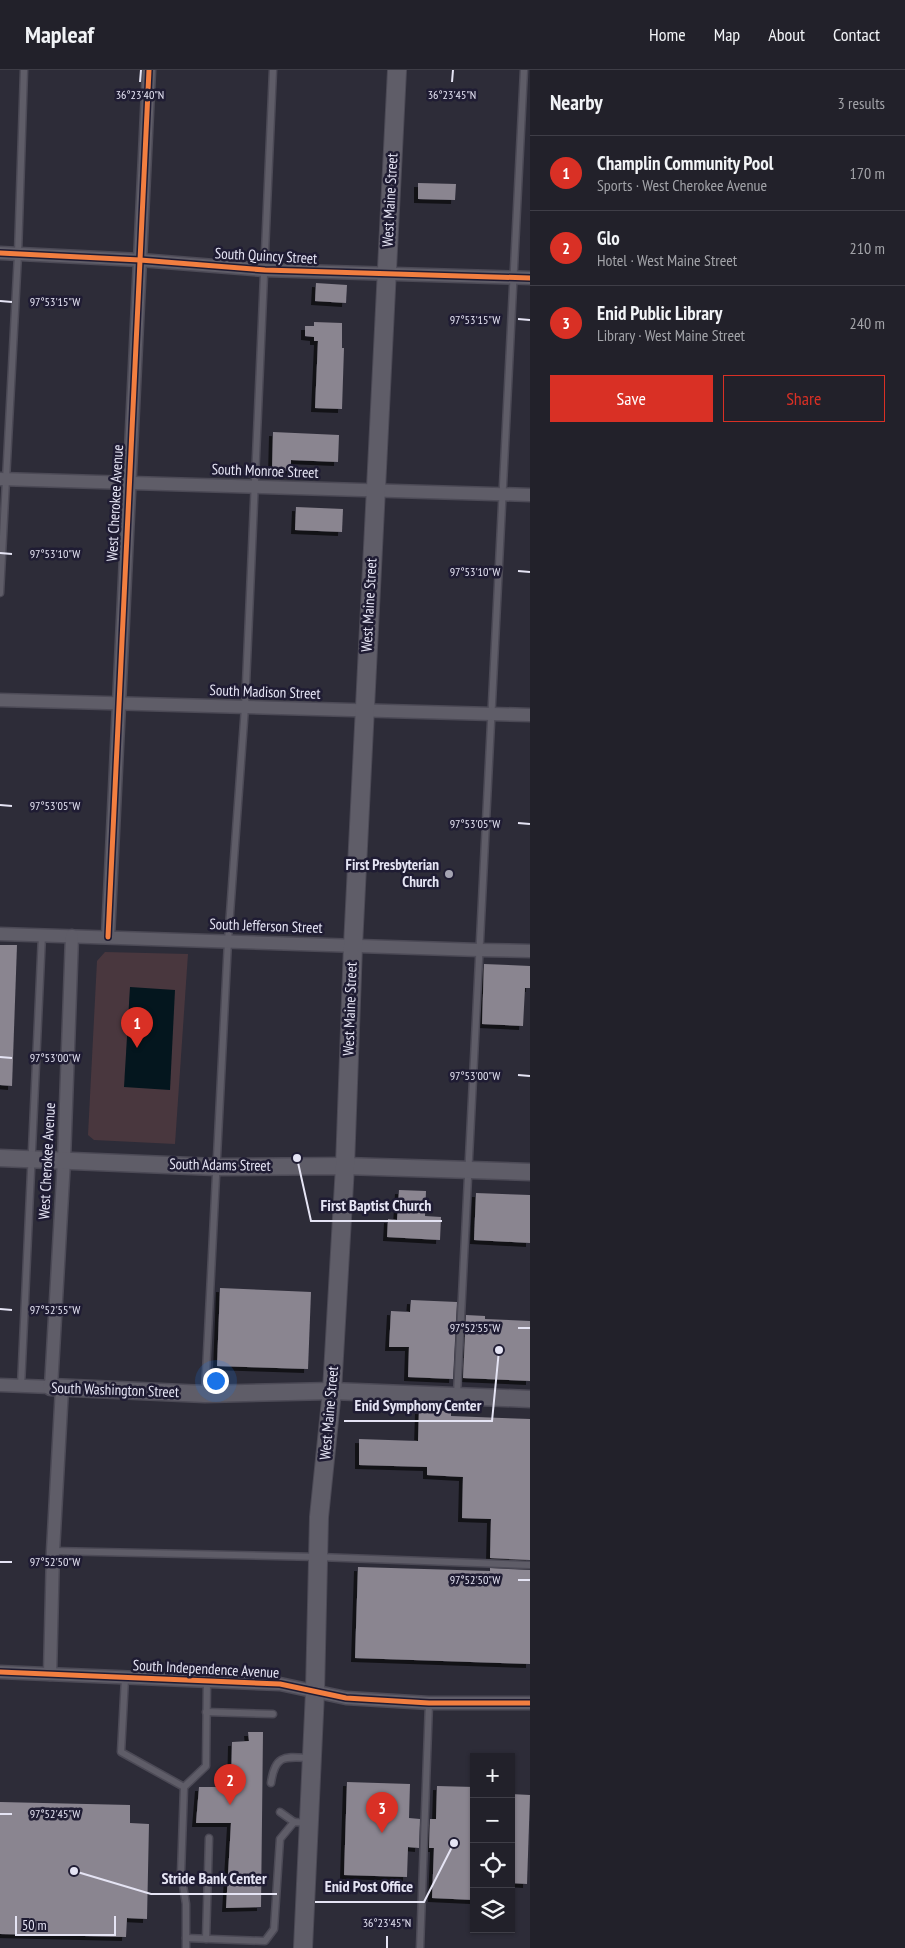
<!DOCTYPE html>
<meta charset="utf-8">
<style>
:root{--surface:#22212a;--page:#2e2e36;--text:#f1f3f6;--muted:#a2a3a8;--line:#3f3e47;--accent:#d93025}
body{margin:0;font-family:"PT Sans Narrow",sans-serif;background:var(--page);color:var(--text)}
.controls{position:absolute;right:15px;bottom:15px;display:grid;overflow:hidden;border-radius:0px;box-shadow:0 1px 4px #0004}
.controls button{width:45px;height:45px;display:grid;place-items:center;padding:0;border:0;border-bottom:1px solid var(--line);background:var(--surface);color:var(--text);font:25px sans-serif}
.scale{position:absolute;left:15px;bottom:12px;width:101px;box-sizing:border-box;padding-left:5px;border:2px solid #e5e4f4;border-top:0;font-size:14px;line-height:18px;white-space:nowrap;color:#e5e4f4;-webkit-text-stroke:4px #1f1c33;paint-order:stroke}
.you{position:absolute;left:215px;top:1310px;width:18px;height:18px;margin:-12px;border:4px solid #fff;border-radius:50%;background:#1a73e8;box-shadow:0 0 0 8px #1a73e833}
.badge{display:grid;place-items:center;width:32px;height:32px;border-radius:50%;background:var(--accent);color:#fff;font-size:16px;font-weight:700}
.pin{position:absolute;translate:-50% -41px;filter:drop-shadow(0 1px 2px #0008)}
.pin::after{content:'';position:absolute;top:26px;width:18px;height:15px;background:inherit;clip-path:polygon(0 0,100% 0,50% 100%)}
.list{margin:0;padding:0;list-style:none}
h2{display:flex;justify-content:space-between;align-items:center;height:65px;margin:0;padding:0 20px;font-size:21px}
h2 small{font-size:16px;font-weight:400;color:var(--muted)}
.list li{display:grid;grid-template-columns:32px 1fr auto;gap:15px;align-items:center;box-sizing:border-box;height:75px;padding:0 20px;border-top:1px solid var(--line)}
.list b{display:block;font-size:19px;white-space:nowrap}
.list p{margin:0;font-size:16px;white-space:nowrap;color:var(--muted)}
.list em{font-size:16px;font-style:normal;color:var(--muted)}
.actions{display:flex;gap:10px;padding:15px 20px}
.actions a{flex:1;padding:11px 0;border:1px solid var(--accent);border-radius:0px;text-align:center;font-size:18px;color:var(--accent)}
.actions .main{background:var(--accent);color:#fff}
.icon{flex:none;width:28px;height:28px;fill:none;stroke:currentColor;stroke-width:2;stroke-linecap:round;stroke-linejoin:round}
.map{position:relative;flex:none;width:530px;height:1878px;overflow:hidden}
header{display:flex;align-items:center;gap:30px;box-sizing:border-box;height:70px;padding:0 25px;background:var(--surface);border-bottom:1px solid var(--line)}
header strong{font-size:24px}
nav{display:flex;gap:28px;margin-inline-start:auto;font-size:18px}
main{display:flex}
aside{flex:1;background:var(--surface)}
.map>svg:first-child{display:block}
.green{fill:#49373e}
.water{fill:#04161e}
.building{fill:#8a8590;filter:url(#shadow)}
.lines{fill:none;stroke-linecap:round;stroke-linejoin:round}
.service-casing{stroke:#4c4a56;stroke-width:9}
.minor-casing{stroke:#4c4a56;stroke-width:15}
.tertiary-casing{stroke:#4c4a56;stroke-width:19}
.secondary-casing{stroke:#4c4a56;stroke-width:20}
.service{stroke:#5f5d68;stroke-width:6}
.minor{stroke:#5f5d68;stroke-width:12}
.tertiary{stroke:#5f5d68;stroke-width:16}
.secondary{stroke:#5f5d68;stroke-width:18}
.cycleway-casing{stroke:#1f1c33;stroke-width:8}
.cycleway{stroke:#f27e40;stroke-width:5}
.ticks{fill:none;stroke:#e5e4f4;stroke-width:2}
.poi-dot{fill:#a5a4b2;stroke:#1f1c33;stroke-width:2}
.labels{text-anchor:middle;stroke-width:5;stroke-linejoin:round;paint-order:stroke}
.street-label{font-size:15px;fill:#e5e4f4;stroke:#1f1c33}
.poi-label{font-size:15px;font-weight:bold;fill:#e5e4f4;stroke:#1f1c33;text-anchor:end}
.ticks-label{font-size:12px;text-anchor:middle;fill:#e5e4f4;stroke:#1f1c33;stroke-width:5;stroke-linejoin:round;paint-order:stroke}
.leader{fill:none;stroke:#e5e4f4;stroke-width:2}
.callout-dot{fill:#e5e4f4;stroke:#1f1c33;stroke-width:2}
.callout-label{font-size:16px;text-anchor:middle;font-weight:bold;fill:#e5e4f4;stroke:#1f1c33;stroke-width:5;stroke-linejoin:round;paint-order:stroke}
</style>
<header>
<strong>Mapleaf</strong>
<nav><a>Home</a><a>Map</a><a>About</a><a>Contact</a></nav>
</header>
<main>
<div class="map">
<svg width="530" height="1878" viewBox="0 0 530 1878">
<defs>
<filter id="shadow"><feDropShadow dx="-4" dy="4" stdDeviation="0" flood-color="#0009"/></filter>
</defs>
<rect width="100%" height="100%" fill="#2d2c38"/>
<!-- green -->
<polygon class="green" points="105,882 188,884 175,1074 94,1070 88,1065 97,891"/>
<!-- water -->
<polygon class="water" points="130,917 175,920 170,1020 124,1017"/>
<!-- building -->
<g class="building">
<polygon points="418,113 456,114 455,130 418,129"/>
<polygon points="316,213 347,215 346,233 315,231"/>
<polygon points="314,252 342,253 342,278 344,278 342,339 315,338 318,271 314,271 314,267 305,266 305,256 314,256"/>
<polygon points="273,362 339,365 338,392 291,390 291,401 272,400"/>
<polygon points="296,437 343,439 342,462 295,460"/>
<polygon points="0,875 17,875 12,1016 0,1015"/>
<polygon points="484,894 530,896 530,918 525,918 523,956 482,954"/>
<polygon points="399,1120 426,1121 425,1146 441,1147 440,1170 387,1167 388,1149 397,1150"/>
<polygon points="476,1123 530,1125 530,1173 474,1170"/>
<polygon points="220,1218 311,1222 308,1299 217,1296"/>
<polygon points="411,1230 457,1232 453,1309 408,1307 409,1277 389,1277 391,1241 410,1242"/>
<polygon points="466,1245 485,1246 485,1249 530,1251 530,1311 463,1308"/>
<polygon points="419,1340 451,1341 451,1346 530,1349 530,1490 490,1488 491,1449 462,1448 463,1407 427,1405 427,1397 359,1395 359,1369 418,1371"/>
<polygon points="358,1497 490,1501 490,1498 530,1500 530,1594 355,1588"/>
<polygon points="248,1662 263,1662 261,1837 226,1838 231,1753 196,1753 199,1717 231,1717 232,1672 249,1671"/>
<polygon points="347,1712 410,1714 409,1748 420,1749 419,1778 408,1777 407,1807 344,1805"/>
<polygon points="437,1716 474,1717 474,1830 432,1828 434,1778 429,1778 430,1749 436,1749"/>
<polygon points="511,1724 530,1725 527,1814 511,1813"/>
<polygon points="0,1732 130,1735 130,1753 149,1754 147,1849 127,1848 126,1867 0,1864"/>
</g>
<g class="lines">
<defs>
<g id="service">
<polyline points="0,523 18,184 24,0"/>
<polyline points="21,1316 42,865"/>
<polyline points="205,1322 228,871 245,637 273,0"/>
<polyline points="457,1325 524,0"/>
<polyline points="53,1481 319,1487 530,1495"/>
<polyline points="125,1608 121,1682 184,1717"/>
<polyline points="206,1642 273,1644"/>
<path d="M271,1713C275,1683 286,1687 311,1688"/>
<polyline points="280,1742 294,1752"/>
<polyline points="186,1868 265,1871 274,1859 280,1769 294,1752 308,1753"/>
<polyline points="206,1869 209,1768"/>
<polyline points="186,1878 186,1834 181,1803 184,1717 206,1696 207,1611"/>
<polyline points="420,1878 429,1633"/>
</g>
<g id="minor">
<polyline points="0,183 140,190 265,200 530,208"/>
<polyline points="0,409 530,425"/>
<polyline points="0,630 530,645"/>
<polyline points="0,864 479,880 530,881"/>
<polyline points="108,867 149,0"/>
<polyline points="0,1315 51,1317 64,1090 72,866"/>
<polyline points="0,1602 280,1614 346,1628 429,1633 530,1633"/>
<polyline points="50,1604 53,1481 62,1318"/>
</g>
<g id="tertiary">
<polyline points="0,1088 216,1097 345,1096 530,1102"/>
<polyline points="51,1317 205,1324 332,1321 530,1329"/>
</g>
<polyline id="secondary" points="303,1878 315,1622 319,1447 332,1321 345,1096 353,876 397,0"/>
</defs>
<!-- service casing -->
<use href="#service" class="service-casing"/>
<!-- minor casing -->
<use href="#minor" class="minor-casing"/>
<!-- tertiary casing -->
<use href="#tertiary" class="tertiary-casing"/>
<!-- secondary casing -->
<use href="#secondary" class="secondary-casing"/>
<!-- service -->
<use href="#service" class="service"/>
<!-- minor -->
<use href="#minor" class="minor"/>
<!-- tertiary -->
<use href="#tertiary" class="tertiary"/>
<!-- secondary -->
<use href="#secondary" class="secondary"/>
<defs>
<g id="cycleway">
<polyline points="0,183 140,190 265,200 530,208"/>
<polyline points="108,867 149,0"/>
<polyline points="0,1602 280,1614 346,1628 429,1633 530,1633"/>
</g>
</defs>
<!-- cycleway casing -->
<use href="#cycleway" class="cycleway-casing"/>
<!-- cycleway -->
<use href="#cycleway" class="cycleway"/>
</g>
<!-- ticks -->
<path class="ticks" d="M140,12L141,0M452,12L453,0M0,231L12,232M518,249L530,250M0,483L12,484M518,501L530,502M0,735L12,736M518,753L530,754M0,987L12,988M518,1005L530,1006M0,1239L12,1240M518,1258H530M0,1492H12M518,1510H530M0,1744H12M387,1878V1866"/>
<!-- markers -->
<circle class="poi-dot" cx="449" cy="804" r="5"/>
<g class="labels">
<!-- street labels -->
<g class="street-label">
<text transform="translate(390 130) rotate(-87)" y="5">West Maine Street</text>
<text transform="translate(266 186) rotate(3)" y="5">South Quincy Street</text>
<text transform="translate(265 401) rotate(2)" y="5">South Monroe Street</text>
<text transform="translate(115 433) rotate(-87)" y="5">West Cherokee Avenue</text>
<text transform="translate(369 535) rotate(-87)" y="5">West Maine Street</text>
<text transform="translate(265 622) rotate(2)" y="5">South Madison Street</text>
<text transform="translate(266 856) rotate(2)" y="5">South Jefferson Street</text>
<text transform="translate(350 939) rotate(-88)" y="5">West Maine Street</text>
<text transform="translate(47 1091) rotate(-87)" y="5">West Cherokee Avenue</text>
<text transform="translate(220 1095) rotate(1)" y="5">South Adams Street</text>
<text transform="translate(115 1320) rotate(2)" y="5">South Washington Street</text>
<text transform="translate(329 1343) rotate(-85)" y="5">West Maine Street</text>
<text transform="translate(206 1599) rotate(3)" y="5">South Independence Avenue</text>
</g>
<!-- poi labels -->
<g class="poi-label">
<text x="439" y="800">First Presbyterian<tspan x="439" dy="17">Church</tspan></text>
</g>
</g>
<g class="ticks-label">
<text x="140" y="29">36°23'40"N</text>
<text x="452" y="29">36°23'45"N</text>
<text x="55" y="236">97°53'15"W</text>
<text x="475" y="254">97°53'15"W</text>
<text x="55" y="488">97°53'10"W</text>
<text x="475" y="506">97°53'10"W</text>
<text x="55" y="740">97°53'05"W</text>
<text x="475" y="758">97°53'05"W</text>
<text x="55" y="992">97°53'00"W</text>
<text x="475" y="1010">97°53'00"W</text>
<text x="55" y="1244">97°52'55"W</text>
<text x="475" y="1262">97°52'55"W</text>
<text x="55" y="1496">97°52'50"W</text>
<text x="475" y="1514">97°52'50"W</text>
<text x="55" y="1748">97°52'45"W</text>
<text x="387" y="1857">36°23'45"N</text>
</g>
<!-- callouts -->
<path class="leader" d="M297 1088L311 1151H442M499 1280L492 1351H344M74 1801L151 1824H277M454 1773L424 1832H315"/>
<g class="callout-dot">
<circle cx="297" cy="1088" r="5"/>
<circle cx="499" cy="1280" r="5"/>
<circle cx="74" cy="1801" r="5"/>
<circle cx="454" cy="1773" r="5"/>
</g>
<g class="callout-label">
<text x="376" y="1141">First Baptist Church</text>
<text x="418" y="1341">Enid Symphony Center</text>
<text x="214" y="1814">Stride Bank Center</text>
<text x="369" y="1822">Enid Post Office</text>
</g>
</svg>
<div class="controls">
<button>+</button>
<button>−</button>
<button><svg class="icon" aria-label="locate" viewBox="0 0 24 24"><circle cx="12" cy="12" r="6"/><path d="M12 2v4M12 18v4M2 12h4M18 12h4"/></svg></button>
<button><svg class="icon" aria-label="layers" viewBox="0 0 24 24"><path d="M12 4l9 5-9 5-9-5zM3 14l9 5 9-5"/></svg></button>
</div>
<div class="scale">50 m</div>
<div class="you"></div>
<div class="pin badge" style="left:137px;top:978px">1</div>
<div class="pin badge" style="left:230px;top:1735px">2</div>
<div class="pin badge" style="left:382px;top:1763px">3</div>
</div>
<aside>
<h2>Nearby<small>3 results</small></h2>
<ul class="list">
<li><span class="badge">1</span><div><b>Champlin Community Pool</b><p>Sports · West Cherokee Avenue</p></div><em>170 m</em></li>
<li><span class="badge">2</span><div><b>Glo</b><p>Hotel · West Maine Street</p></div><em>210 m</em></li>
<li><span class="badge">3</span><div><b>Enid Public Library</b><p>Library · West Maine Street</p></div><em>240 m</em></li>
</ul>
<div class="actions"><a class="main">Save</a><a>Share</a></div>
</aside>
</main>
